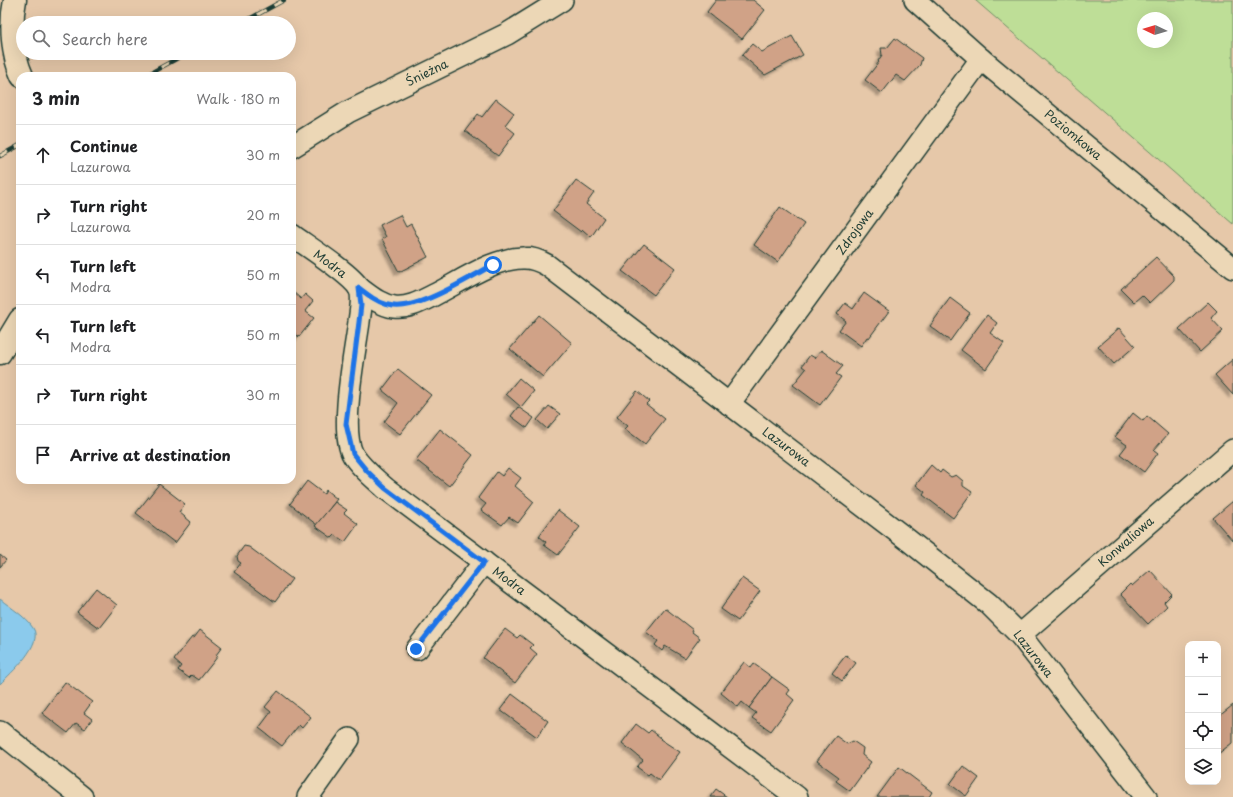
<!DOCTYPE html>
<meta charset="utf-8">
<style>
:root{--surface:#fff;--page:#f6f6f6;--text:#202124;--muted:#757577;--line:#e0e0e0}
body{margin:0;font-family:"Playpen Sans",sans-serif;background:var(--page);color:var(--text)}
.controls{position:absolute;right:12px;bottom:12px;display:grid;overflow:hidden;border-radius:8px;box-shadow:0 4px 16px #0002}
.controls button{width:36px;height:36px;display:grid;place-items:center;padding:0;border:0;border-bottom:1px solid var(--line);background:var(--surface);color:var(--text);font:20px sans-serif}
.compass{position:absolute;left:1137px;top:12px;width:36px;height:36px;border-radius:50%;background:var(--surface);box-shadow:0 4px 16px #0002;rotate:274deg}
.stop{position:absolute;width:12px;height:12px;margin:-9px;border:3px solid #1a73e8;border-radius:50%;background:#fff}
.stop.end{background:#1a73e8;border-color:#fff;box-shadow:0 1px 4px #0008}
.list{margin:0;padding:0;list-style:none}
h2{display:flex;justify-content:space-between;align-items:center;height:52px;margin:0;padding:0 16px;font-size:17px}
h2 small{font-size:13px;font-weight:400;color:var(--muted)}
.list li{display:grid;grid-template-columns:26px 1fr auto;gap:12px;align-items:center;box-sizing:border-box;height:60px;padding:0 16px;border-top:1px solid var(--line)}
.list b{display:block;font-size:15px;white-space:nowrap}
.list p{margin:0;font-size:13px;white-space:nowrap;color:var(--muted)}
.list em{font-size:13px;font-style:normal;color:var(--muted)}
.icon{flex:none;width:22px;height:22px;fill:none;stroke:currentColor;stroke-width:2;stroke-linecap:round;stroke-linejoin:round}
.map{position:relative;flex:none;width:1233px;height:797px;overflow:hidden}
.search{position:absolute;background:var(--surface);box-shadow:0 4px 16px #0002;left:16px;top:16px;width:280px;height:44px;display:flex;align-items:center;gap:10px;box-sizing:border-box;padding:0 14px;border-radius:22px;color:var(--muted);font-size:15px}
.panel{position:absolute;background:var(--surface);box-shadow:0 4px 16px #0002;left:16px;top:72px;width:280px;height:412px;border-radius:12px}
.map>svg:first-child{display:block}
.green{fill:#bede97;stroke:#6e8e66;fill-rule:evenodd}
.water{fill:#8bcaec;stroke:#6092a2}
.building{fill:#d0a287;stroke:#1f3d34;filter:url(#shadow)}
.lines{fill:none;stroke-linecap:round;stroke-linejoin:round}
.street-casing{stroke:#1f3d34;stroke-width:24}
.secondary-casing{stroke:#1f3d34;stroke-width:25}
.street{stroke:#ecd7b6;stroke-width:21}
.secondary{stroke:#ecd7b6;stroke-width:22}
.rail-casing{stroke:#1f3d34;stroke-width:4.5}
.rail{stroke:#ecd7b6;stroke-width:3;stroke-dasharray:9;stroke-linecap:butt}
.route{stroke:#1a73e8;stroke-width:5}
.labels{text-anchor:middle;stroke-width:3;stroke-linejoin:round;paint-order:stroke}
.street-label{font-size:12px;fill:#1f3d34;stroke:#ecd7b6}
</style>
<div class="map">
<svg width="1233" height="797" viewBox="0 0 1233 797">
<defs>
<filter id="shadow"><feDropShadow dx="-3.5" dy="3.5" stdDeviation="1" flood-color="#0004"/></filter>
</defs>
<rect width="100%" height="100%" fill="#e6c8a9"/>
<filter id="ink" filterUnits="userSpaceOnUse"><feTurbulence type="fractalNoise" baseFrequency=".025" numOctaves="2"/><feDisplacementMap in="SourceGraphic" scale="8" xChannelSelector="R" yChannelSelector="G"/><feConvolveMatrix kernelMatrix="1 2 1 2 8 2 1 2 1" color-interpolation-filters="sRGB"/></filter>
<g filter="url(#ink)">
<!-- green -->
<path class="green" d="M975,0H1233V224ZM1143,18H1167V42H1143Z"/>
<!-- water -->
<path class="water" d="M0,599C11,608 25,616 33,628C44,644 11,673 0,684Z"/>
<!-- building -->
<g class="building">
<polygon points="716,0 753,0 765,10 742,39 707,12"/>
<polygon points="792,36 803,55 765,75 742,55 752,44 762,52"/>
<polygon points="895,38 922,58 920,65 905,81 896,75 882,93 865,80 879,62 878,61 882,55 881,48 887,48"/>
<polygon points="496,99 514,113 505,125 515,133 498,156 465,131 478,114 482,117"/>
<polygon points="576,180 594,193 586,204 604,218 591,237 583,230 581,232 553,211"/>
<polygon points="780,207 804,224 778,262 754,245"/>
<polygon points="400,215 406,227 411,224 428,257 399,272 382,239 386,237 380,225"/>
<polygon points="644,244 675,268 654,295 622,271"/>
<polygon points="1156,257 1174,276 1174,280 1150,303 1142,295 1134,302 1121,289"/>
<polygon points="292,291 301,299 305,294 313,301 305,311 314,318 299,337 292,331"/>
<polygon points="864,293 889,311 869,338 867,337 861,346 839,330 846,321 837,314 845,303 853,309"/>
<polygon points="950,298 970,313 950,341 930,326"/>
<polygon points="1208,302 1217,311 1211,318 1223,331 1200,352 1179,329"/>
<polygon points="539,315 572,343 543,377 510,349"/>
<polygon points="987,315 997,323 990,333 1004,343 986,369 961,350"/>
<polygon points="1119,328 1135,346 1114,364 1098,346"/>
<polygon points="821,350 843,366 836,374 841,377 820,405 793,385 806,369 802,366 810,355 815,358"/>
<polygon points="1233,359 1233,395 1215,375"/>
<polygon points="398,369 431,395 400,434 384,422 398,403 382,390"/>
<polygon points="519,378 534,391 521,407 506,394"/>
<polygon points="637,391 649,401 646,404 665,419 645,444 625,429 628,426 617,417"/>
<polygon points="549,406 560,414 547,429 537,420"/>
<polygon points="518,407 534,418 527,428 511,416"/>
<polygon points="1133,413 1143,421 1147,416 1168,434 1154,450 1158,453 1144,472 1120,454 1127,445 1115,437"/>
<polygon points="440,429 473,455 449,486 416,460"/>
<polygon points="931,465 940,473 942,470 951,477 956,475 963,481 963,486 972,492 953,518 923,495 925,492 916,485"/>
<polygon points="508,468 521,478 515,486 534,502 518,523 509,517 502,525 481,510 486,504 478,498 497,472 502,476"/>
<polygon points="307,481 324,494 326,490 337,499 317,525 290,504"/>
<polygon points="159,484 185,504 179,512 191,522 175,543 136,513"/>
<polygon points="1233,501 1233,541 1213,518"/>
<polygon points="335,502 347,510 344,513 358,524 345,542 335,535 332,538 315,526"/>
<polygon points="558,510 580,527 558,555 544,545 546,542 539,536"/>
<polygon points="244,546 249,547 292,579 275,602 234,572 241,563 238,561 237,556"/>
<polygon points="0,555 6,560 0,567"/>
<polygon points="1150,570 1172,594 1164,602 1167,606 1148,624 1120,594 1130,584 1132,586"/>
<polygon points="742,578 760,591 738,621 721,609"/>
<polygon points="96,588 117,605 99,628 77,612"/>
<polygon points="665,608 693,630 692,632 700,638 685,658 665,646 662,651 655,645 658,641 646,632"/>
<polygon points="505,629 517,638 520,635 533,645 530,648 537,654 515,683 483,658"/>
<polygon points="200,630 222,647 216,655 218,656 199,680 192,675 189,678 178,670 181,666 174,660 192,637 194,638"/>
<polygon points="846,655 856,663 842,681 832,673"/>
<polygon points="744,662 751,668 754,664 772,677 749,708 742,702 738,707 721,693"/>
<polygon points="772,677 790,690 787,694 794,700 771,731 752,718 756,713 749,708"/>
<polygon points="65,682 92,702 84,713 92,719 85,729 76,723 68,733 42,713"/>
<polygon points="278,691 311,717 302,728 299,725 282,746 259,728 271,712 265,707"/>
<polygon points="512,694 548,721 537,737 500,710"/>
<polygon points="1233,705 1233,744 1232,743 1218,754 1218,717"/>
<polygon points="636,724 648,733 651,730 661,738 660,739 680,752 659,780 650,773 648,775 637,767 643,760 622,743"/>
<polygon points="836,736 847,744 853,741 863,748 862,755 871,762 850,791 836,781 839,777 817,761"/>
<polygon points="963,766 979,778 966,796 950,784"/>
<polygon points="899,767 932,792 929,797 877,797"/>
<polygon points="716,789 727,797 710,797"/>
</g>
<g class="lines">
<defs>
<g id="street">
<polyline points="915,0 981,59 1233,268"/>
<polyline points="292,147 348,112 507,34 562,0"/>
<path d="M292,235C307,246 351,274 359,288C364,296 360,312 359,322C355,352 339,430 353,455C361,468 374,478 385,488L797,797"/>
<path d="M359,288C370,296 380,305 394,307C408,309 422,301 434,295C460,282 495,257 524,258C532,258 540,261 547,265L908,540L989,604L1020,635L1146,797"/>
<polyline points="729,404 981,59"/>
<polyline points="1020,635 1233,450"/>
<polyline points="417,649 484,562"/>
<polyline points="0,732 82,797"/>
<polyline points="308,797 349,739"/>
</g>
<g id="secondary">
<path d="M15,0C10,24 12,54 22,76"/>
<polyline points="0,353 20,320"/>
</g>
</defs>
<!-- street casing -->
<use href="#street" class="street-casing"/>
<!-- secondary casing -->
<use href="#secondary" class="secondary-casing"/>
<!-- street -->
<use href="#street" class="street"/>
<!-- secondary -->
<use href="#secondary" class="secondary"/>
<defs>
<g id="rail">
<polyline points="242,23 284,0"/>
<polyline points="145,76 187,53"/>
<polyline points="0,156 20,145"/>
</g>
</defs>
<!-- rail casing -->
<use href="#rail" class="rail-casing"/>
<!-- rail -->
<use href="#rail" class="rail"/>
</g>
</g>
<g class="lines" filter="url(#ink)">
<!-- route -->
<path class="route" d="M416,649L484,562L385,488L367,471L353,454L346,424L359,322L361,305L359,288C368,295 377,302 388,305C415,313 468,278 493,265"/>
</g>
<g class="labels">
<!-- street labels -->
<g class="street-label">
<text transform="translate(427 73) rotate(-26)" y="4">Śnieżna</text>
<text transform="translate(1073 135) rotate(40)" y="4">Poziomkowa</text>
<text transform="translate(855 232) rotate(-54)" y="4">Zdrojowa</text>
<text transform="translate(330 264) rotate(37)" y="4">Modra</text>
<text transform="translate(786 447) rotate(37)" y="4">Lazurowa</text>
<text transform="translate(1126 542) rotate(-41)" y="4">Konwaliowa</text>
<text transform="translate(509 581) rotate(37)" y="4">Modra</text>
<text transform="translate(1033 654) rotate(52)" y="4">Lazurowa</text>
</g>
</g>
</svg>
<div class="controls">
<button>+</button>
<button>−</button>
<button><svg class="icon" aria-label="locate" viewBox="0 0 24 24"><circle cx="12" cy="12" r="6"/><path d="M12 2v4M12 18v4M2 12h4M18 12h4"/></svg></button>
<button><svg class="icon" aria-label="layers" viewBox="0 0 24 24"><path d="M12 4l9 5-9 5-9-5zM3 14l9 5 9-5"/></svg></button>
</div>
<svg class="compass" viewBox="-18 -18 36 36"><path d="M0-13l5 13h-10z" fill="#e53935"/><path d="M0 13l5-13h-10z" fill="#757577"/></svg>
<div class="stop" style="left:493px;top:265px"></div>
<div class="stop end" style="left:416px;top:649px"></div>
<div class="search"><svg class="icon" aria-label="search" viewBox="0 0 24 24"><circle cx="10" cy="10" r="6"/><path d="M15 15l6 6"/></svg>Search here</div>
<section class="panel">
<h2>3 min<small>Walk · 180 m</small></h2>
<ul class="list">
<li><svg class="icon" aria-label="ahead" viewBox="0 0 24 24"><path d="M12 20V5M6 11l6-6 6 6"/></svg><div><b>Continue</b><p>Lazurowa</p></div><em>30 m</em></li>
<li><svg class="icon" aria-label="right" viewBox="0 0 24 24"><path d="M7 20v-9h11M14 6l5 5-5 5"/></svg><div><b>Turn right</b><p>Lazurowa</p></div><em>20 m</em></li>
<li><svg class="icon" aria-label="left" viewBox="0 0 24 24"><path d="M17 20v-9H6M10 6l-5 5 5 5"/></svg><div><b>Turn left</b><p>Modra</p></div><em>50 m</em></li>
<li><svg class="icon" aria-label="left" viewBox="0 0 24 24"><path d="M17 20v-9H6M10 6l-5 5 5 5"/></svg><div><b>Turn left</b><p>Modra</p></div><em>50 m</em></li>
<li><svg class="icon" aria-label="right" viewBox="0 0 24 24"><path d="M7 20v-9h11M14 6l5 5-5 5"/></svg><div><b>Turn right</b></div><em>30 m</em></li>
<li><svg class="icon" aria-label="arrive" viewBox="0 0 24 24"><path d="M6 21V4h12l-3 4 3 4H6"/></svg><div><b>Arrive at destination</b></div></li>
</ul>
</section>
</div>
